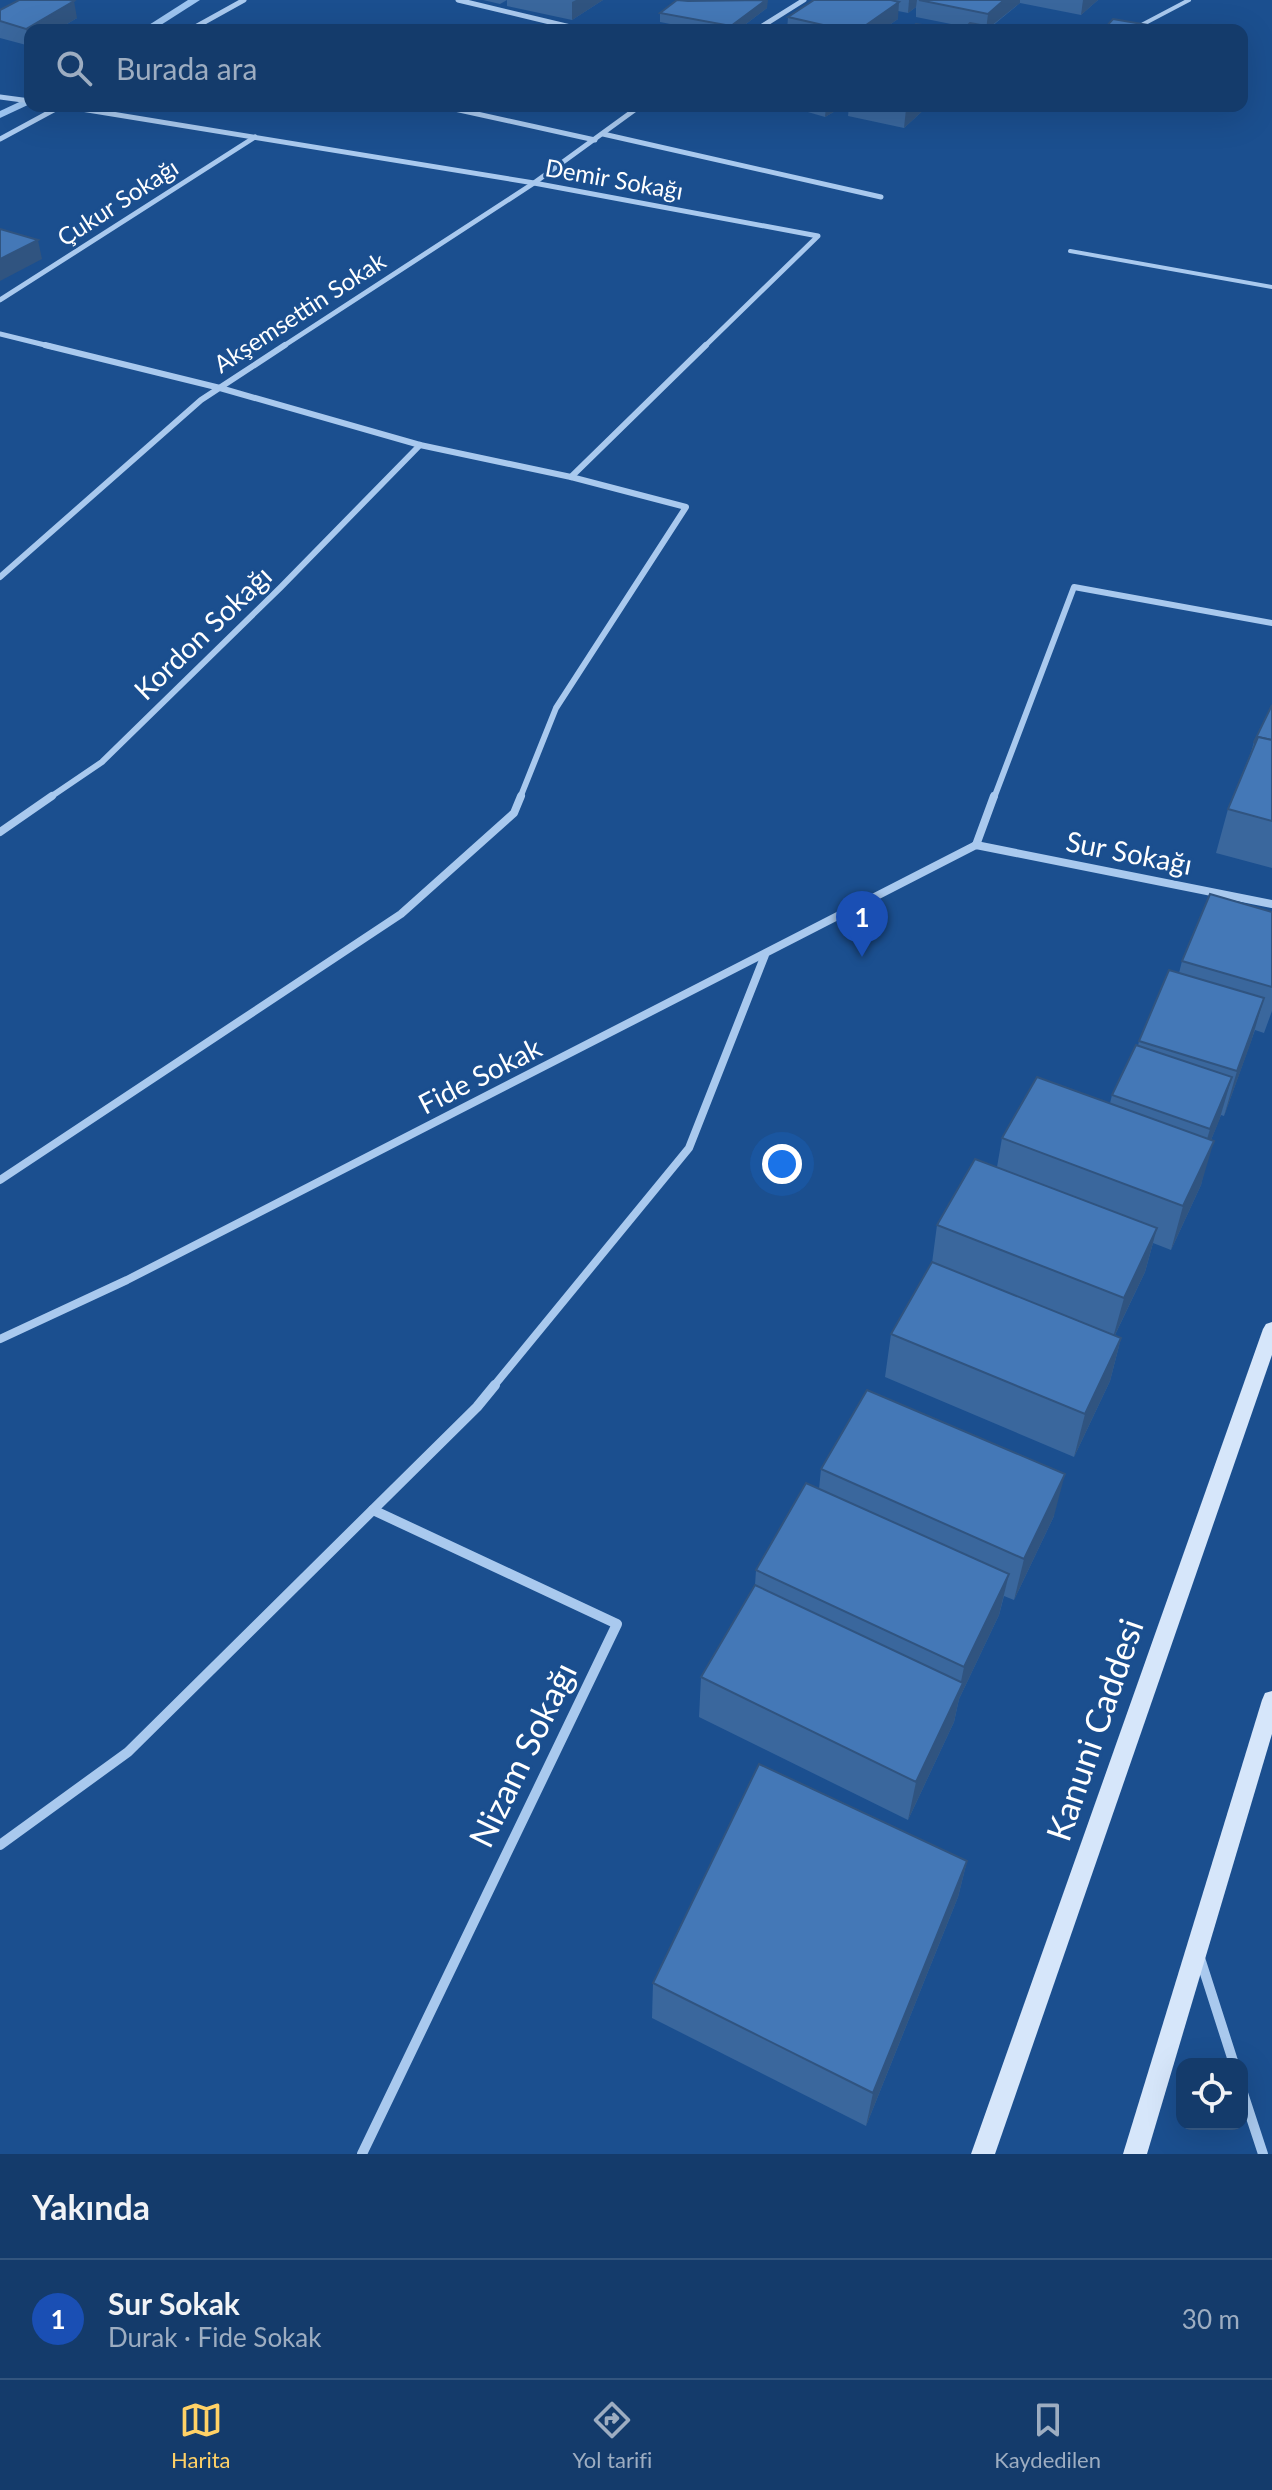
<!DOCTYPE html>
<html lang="tr">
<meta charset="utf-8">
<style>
:root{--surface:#143b6b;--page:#1d4271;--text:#f1f3f6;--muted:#9dadc1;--line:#33557e;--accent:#ffd166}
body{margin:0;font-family:Lato,sans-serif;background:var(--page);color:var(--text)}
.controls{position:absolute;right:24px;bottom:24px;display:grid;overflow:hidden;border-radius:16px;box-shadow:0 8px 32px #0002}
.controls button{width:72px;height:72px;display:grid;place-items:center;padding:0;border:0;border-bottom:2px solid var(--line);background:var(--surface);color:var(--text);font:40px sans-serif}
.you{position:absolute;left:782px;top:1164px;width:28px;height:28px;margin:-20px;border:6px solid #fff;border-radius:50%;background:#1a73e8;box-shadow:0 0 0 12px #1a73e833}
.badge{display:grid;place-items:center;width:52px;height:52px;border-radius:50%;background:var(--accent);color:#fff;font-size:26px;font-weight:700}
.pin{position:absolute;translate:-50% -66px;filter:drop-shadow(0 2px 4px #0008)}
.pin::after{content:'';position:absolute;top:42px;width:28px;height:24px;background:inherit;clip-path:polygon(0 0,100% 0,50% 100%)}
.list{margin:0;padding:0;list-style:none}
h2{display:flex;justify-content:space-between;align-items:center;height:104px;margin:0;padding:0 32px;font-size:34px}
h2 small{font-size:26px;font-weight:400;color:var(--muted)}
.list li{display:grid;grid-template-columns:52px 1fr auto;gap:24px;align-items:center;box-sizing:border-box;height:120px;padding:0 32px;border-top:2px solid var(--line)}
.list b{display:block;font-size:30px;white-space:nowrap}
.list p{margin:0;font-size:26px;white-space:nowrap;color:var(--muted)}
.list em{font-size:26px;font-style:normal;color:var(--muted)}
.icon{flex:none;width:44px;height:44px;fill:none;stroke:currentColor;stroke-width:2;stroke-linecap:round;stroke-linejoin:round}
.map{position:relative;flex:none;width:1272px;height:2154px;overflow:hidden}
.search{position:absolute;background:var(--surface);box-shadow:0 8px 32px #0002;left:24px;right:24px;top:24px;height:88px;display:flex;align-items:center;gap:20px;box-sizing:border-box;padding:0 28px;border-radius:16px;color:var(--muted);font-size:30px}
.sheet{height:224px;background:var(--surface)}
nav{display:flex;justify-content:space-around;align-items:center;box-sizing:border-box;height:112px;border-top:2px solid var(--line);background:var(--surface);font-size:22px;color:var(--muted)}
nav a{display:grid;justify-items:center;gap:4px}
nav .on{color:var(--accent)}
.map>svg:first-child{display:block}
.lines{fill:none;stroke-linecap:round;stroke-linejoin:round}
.stream{fill:#9cc4f0;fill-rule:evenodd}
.lane{stroke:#a9c9ee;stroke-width:4}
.street-far3{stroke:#a9c9ee;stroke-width:5}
.street-far2{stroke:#a9c9ee;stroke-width:6}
.street-far1{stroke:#a9c9ee;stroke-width:8}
.street{stroke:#a9c9ee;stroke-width:10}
.secondary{fill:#d6e6fa;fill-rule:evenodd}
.wall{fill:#3a679d}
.shaded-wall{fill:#305480}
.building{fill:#4478b7;stroke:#305480;stroke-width:2}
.labels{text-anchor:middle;stroke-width:6;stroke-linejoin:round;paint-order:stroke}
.far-street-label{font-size:24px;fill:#fff;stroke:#1b4f8f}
.street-label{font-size:28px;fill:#fff;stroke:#1b4f8f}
.near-street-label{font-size:34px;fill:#fff;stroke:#1b4f8f}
</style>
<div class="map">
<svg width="1272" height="2154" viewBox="0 0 1272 2154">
<rect width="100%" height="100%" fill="#1b4f8f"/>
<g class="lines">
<!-- stream -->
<g class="stream">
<polygon points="188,0 200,0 153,30 141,30"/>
<polygon points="30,97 30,104 0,118 0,111"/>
</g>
<!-- lane -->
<g class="lane">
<polyline points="1132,30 1189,0"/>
<polyline points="1070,251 1272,287"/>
</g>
<!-- street-far3 -->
<g class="street-far3">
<polyline points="458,0 583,30"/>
<polyline points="190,30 244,0"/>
<polyline points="756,30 804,0"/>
<polyline points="0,97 30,101"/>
<polyline points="63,106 534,183 818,236 704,347"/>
<polyline points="441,106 595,140"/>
<polyline points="603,134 881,197"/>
<polyline points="0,139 61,106"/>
<polyline points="0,300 255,137"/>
<polyline points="0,334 53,347"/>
<polyline points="282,347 534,183 640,106"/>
</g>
<!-- street-far2 -->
<g class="street-far2">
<polyline points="45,345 220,388 420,445 571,477 686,507 556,708 520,798"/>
<polyline points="571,477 706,345"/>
<polyline points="0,577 201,400 285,345"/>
<polyline points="49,798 102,762 281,587 420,445"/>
<polyline points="994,798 1074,587 1272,623"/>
</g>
<!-- street-far1 -->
<g class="street-far1">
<polyline points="0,832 52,796"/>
<polyline points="976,845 994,796"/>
<polyline points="976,845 1272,904"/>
<polyline points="0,1180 401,914 514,813 521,796"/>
<polyline points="0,1339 127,1280 976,845"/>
<polyline points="493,1387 689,1148 765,955"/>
</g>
<!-- street -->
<g class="street">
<polyline points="0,1845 128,1752 477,1407 495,1385"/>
<polyline points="1200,1958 1234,2064"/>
<polyline points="1242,2090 1263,2154"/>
<polyline points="362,2154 617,1624 373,1510"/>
</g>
<!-- secondary -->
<g class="secondary">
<polygon points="1272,1322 1272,1355 995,2154 971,2154 1263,1329 1266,1324"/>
<polygon points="1272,1691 1272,1734 1147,2154 1123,2154 1262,1700 1265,1693"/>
</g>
</g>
<!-- wall -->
<g class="wall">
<polygon points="483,0 603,0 572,20 507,6 507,0 500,4"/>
<polygon points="814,0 1098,0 1081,15 1020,3 991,27 966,27 916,17 916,7 908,13 898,11 898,19 882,30 787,30 788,17"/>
<polygon points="767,8 738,30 701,30 660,22 660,13"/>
<polygon points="0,10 77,18 57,30 30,30 30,46 0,38"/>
<polygon points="787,106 844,106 825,117"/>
<polygon points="849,106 928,106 904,128 848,116"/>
<polygon points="1272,705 1272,868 1216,853 1228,809 1251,752 1254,742"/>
<polygon points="1272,912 1272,1011 1264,1033 1255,1030 1224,1116 1221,1115 1211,1140 1201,1185 1171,1250 1153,1243 1145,1272 1115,1335 1121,1338 1110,1381 1074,1457 885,1377 891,1334 932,1263 937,1225 997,1167 1002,1138 1110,1103 1112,1095 1138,1046 1139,1041 1179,973 1182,961"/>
<polygon points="821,1469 1054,1516 1014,1600 1004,1596 999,1615 959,1699 954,1722 908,1820 699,1717 701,1677 755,1585 756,1570 819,1489"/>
<polygon points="967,1861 958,1897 866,2126 652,2018 653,1983"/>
</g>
<!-- shaded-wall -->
<g class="shaded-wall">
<polygon points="576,0 603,0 572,20 572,2"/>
<polygon points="766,0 768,0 767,8 738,30 731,30 731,26"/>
<polygon points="909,0 917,0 916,7 908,13"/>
<polygon points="1004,0 1020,0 1020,3 986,30 988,14"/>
<polygon points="1083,0 1098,0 1081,15"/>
<polygon points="74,1 77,18 57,30 30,30 30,46 26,29"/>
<polygon points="899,2 898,19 882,30 859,30"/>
<polygon points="826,106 844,106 825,117"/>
<polygon points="910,106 928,106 904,128 906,109"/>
<polygon points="38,240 42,259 0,281 0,259"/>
<polygon points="1264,998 1251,1042 1224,1116 1237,1071"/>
<polygon points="1232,1077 1219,1121 1197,1173 1210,1129"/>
<polygon points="1214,1141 1201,1185 1171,1250 1183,1206"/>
<polygon points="1157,1228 1145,1272 1112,1341 1124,1298"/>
<polygon points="1121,1338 1110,1381 1074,1457 1085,1414"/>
<polygon points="1065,1474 1054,1516 1014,1600 1024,1559"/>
<polygon points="1009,1574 999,1615 959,1699 954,1722 908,1820 916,1782 959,1691 964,1667"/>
<polygon points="967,1861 958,1897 866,2126 873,2093"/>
</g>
<!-- building -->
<g class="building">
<polygon points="19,0 69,0 74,1 26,29 0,21 0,10"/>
<polygon points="677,0 688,1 766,0 731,26 660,13"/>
<polygon points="814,0 891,0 899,2 859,30 845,30 788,17"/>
<polygon points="919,0 1004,0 988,14"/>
<polygon points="1113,19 1177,30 1103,30"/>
<polygon points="970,23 1007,30 963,30"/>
<polygon points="916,24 953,30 910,30"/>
<polygon points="890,106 910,106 906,109"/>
<polygon points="0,229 38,240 0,259"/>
<polygon points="1272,705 1272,740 1258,737 1255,743 1254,742"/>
<polygon points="1258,737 1272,740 1272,821 1228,809"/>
<polygon points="1210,894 1272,912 1272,987 1182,961"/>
<polygon points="1169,970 1264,998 1237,1071 1139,1041"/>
<polygon points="1136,1045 1232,1077 1210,1129 1112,1095"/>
<polygon points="1037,1077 1214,1141 1183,1206 1002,1138"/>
<polygon points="975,1159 1157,1228 1124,1298 937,1225"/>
<polygon points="932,1262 1121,1338 1085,1414 891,1334"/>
<polygon points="867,1390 1065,1474 1024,1559 821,1469"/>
<polygon points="806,1483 1009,1574 964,1667 756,1570"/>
<polygon points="755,1585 963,1683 916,1782 701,1677"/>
<polygon points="759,1764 967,1861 873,2093 653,1983"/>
</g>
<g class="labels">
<!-- far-street labels -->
<g class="far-street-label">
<text transform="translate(614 180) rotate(10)" y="8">Demir Sokağı</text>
<text transform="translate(118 203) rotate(-33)" y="8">Çukur Sokağı</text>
<text transform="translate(300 313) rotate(-33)" y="8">Akşemsettin Sokak</text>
</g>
<!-- street labels -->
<g class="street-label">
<text transform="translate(203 633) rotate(-44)" y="10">Kordon Sokağı</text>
<text transform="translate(1129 853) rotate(11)" y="10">Sur Sokağı</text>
<text transform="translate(480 1076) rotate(-27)" y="10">Fide Sokak</text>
</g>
<!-- near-street labels -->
<g class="near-street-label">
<text transform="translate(1095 1730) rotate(-71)" y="12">Kanuni Caddesi</text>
<text transform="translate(523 1755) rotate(-64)" y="12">Nizam Sokağı</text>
</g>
</g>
</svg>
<div class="controls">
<button><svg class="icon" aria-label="locate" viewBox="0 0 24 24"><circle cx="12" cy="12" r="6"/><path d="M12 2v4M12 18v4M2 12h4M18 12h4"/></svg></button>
</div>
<div class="you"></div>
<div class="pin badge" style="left:862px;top:957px;background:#1a4fb4">1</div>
<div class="search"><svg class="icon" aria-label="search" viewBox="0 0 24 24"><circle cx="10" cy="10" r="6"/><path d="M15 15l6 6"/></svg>Burada ara</div>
</div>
<section class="sheet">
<h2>Yakında<small></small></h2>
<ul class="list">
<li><span class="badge" style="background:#1a4fb4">1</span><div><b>Sur Sokak</b><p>Durak · Fide Sokak</p></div><em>30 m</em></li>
</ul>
</section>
<nav>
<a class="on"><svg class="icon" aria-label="map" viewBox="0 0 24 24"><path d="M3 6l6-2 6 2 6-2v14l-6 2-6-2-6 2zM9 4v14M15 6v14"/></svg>Harita</a>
<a><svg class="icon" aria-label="directions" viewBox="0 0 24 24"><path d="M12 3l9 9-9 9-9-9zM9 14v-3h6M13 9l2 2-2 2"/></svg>Yol tarifi</a>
<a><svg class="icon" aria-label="saved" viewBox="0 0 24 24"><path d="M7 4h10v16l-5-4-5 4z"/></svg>Kaydedilen</a>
</nav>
